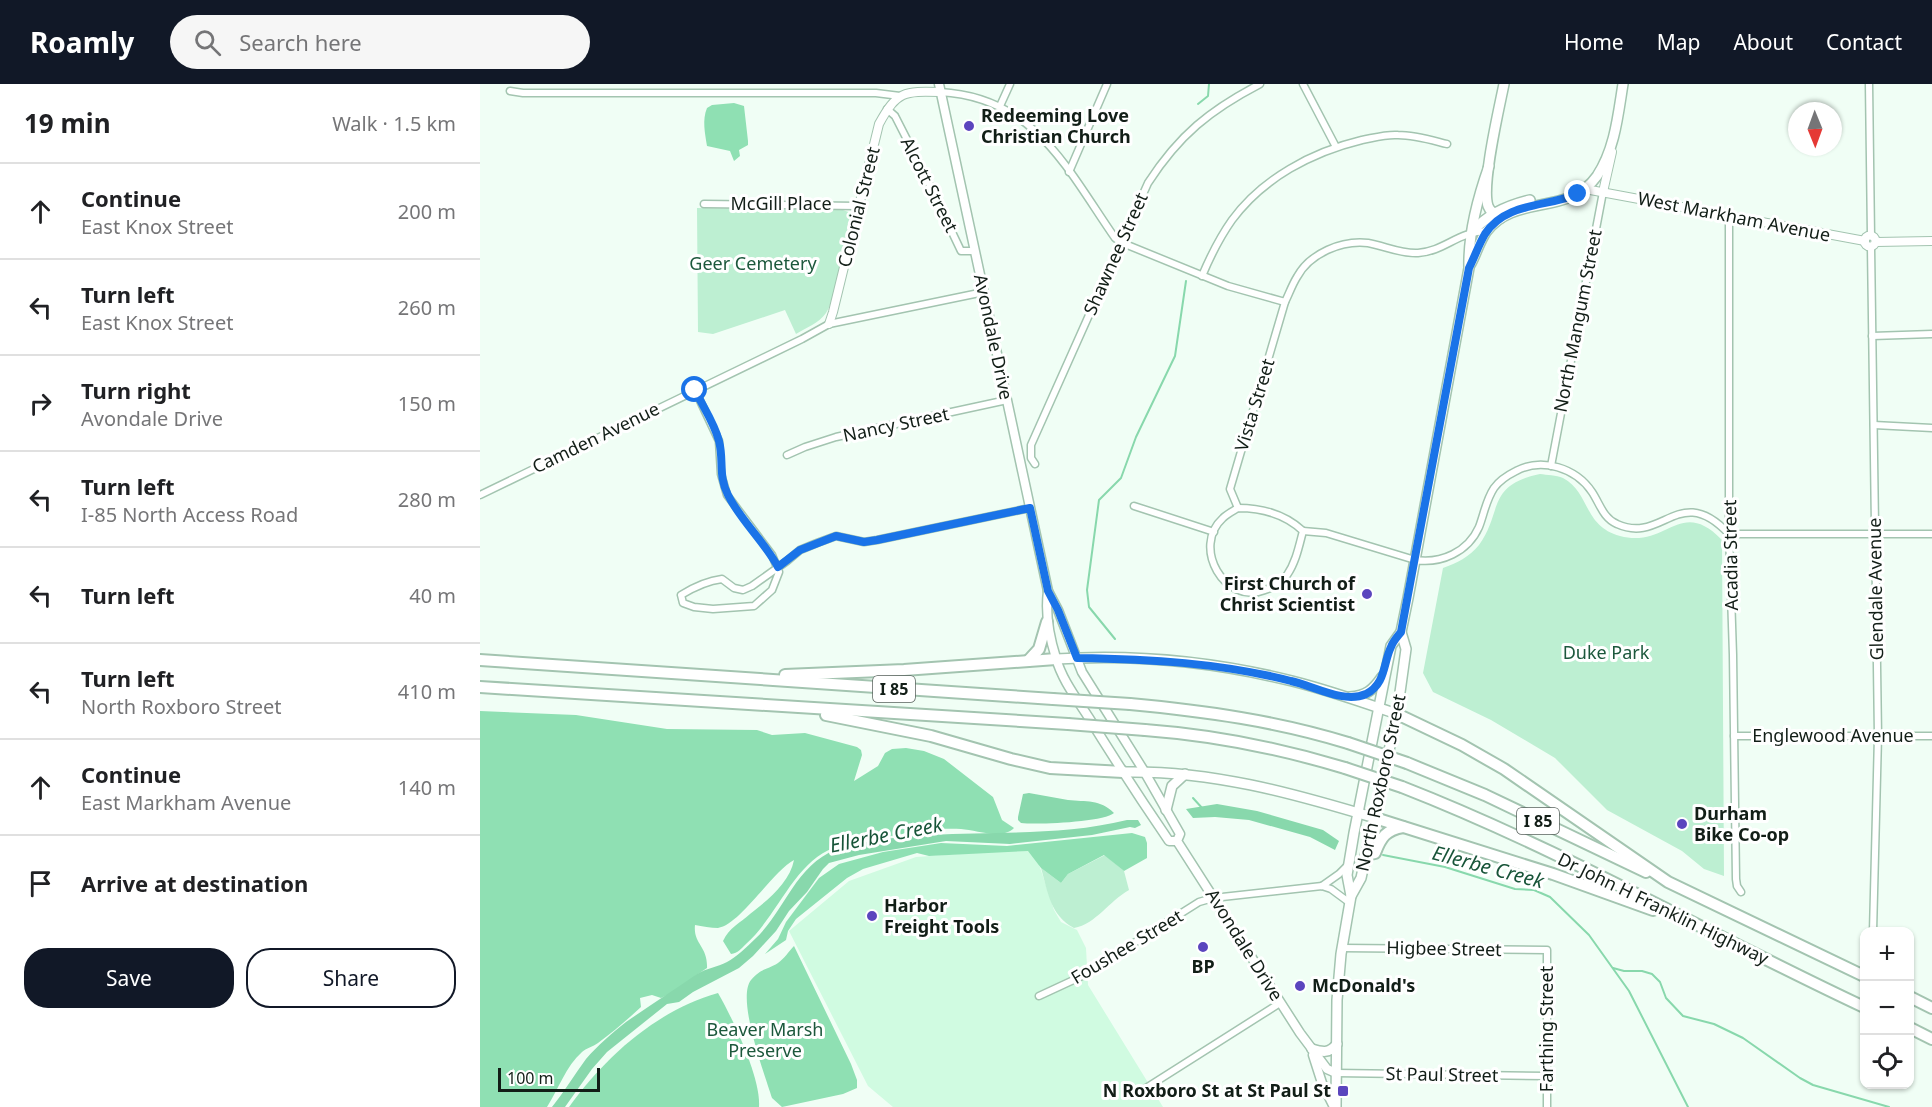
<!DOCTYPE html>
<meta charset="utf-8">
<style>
:root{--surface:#fff;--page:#f6f6f6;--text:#202124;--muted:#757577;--line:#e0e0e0;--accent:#111827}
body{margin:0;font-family:"Noto Sans",sans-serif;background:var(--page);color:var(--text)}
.controls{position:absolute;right:18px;bottom:18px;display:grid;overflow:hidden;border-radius:12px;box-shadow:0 2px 4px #0004}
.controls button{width:54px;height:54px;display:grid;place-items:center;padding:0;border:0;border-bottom:2px solid var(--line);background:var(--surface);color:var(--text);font:30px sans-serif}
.compass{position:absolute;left:1308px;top:18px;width:54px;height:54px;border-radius:50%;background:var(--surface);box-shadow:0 2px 4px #0004;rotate:179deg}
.scale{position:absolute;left:18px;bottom:15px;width:102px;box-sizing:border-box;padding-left:6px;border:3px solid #121e17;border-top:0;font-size:16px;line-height:21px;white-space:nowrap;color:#121e17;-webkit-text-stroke:4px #fff;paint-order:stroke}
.stop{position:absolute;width:18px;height:18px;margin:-14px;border:4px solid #1a73e8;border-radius:50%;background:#fff}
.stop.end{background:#1a73e8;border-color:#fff;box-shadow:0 2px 6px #0008}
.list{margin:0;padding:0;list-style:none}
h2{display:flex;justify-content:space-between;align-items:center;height:78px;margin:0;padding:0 24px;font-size:26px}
h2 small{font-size:20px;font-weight:400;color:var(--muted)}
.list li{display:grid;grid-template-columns:39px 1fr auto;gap:18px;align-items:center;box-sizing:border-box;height:96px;padding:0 24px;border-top:2px solid var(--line)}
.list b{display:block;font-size:22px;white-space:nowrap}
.list p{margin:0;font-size:20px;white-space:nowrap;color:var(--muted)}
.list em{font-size:20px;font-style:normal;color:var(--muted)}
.actions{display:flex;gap:12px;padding:18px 24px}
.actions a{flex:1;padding:14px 0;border:2px solid var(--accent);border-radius:24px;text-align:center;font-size:21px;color:var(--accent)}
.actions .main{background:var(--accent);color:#fff}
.icon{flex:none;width:33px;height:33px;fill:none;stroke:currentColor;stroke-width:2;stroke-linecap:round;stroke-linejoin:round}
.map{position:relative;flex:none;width:1452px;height:1023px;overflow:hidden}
header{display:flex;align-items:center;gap:36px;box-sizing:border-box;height:84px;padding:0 30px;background:var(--accent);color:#fff}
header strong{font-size:28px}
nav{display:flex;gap:33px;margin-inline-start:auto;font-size:21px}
.search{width:420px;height:54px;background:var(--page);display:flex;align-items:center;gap:15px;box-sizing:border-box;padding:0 21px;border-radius:33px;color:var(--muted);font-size:22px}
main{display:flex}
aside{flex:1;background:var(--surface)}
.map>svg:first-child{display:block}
.built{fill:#d0fbe1}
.green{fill:#bdefd2}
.forest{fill:#8fe0b3}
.water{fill:#88d8ac}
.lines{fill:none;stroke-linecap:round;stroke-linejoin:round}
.stream{stroke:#88d8ac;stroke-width:2}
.minor-casing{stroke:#a3c4b0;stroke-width:9}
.tertiary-casing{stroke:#a3c4b0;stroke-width:10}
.secondary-casing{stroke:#a3c4b0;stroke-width:11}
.primary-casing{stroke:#a3c4b0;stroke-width:12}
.motorway-casing{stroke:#a3c4b0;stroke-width:14}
.minor{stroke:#fff;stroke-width:6}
.tertiary{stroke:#fff;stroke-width:8}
.secondary{stroke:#fff;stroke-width:8}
.primary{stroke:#fff;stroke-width:9}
.motorway{stroke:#fff;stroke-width:10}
.motorway-bridge-casing{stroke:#a3c4b0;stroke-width:14;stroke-linecap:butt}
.motorway-bridge{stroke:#fff;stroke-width:10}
.route{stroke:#1a73e8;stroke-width:8}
.poi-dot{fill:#5b45be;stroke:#fff;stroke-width:2}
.labels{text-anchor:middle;stroke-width:6;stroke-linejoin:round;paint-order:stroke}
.shield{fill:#fff;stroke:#59625d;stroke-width:1.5}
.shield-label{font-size:16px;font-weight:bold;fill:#121e17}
.poi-label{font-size:18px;font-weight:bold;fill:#121e17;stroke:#fff;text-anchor:start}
.street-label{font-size:18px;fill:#121e17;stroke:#fff}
.park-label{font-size:18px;fill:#1c583c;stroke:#fff}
.water-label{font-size:20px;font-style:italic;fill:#175438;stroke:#fff}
</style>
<header>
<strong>Roamly</strong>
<div class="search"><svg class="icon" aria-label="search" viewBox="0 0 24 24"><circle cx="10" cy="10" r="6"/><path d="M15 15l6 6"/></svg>Search here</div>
<nav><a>Home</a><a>Map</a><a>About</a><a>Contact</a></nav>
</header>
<main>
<aside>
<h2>19 min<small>Walk · 1.5 km</small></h2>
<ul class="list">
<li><svg class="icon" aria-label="ahead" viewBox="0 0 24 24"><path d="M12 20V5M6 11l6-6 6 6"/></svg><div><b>Continue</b><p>East Knox Street</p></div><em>200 m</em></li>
<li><svg class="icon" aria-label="left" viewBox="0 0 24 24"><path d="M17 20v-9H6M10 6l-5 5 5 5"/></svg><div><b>Turn left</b><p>East Knox Street</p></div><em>260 m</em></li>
<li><svg class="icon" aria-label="right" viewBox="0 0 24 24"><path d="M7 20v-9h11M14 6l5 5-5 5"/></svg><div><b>Turn right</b><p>Avondale Drive</p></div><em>150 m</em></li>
<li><svg class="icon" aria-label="left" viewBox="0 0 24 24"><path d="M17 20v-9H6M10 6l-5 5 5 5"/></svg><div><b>Turn left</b><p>I-85 North Access Road</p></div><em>280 m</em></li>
<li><svg class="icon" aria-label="left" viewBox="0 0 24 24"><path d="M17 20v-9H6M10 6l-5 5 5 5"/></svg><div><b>Turn left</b></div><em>40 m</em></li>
<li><svg class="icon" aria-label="left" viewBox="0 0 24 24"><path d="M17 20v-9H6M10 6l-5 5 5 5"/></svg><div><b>Turn left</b><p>North Roxboro Street</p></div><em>410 m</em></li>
<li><svg class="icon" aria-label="ahead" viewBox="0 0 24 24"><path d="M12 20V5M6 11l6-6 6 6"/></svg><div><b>Continue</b><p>East Markham Avenue</p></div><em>140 m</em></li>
<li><svg class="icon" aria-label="arrive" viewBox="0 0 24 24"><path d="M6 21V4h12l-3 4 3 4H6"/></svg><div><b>Arrive at destination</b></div></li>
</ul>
<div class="actions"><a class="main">Save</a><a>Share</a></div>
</aside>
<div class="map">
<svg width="1452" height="1023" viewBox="0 0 1452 1023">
<rect width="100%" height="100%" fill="#f0fef5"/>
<!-- built -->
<polygon class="built" points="554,765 574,826 581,838 597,846 606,864 608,901 683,1023 413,1023 388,1002 309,847 369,797 436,773"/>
<!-- green -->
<g class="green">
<path d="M217,124L363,126L371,129C366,151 357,213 346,229C339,239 326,244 316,250L305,226L233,250L218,248Z"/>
<path d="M1060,390C1067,391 1076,391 1083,394C1110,408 1103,442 1140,452C1187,465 1200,412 1242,456L1244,792L1224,785L1202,767L1127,726L1075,674L1011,636L953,608L943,589L963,484C977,479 989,473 999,461C1023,428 1006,401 1060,390Z"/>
<path d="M625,771L644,787L649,806C629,817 616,840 594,844C570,831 568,808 561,784L581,799L588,790Z"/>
</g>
<!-- forest -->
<g class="forest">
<path d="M254,19L264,22L268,57V61L259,66L260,72L254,77L250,67L227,62C225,49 222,36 227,24L232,21Z"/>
<path d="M0,627L96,631L187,645L277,646L292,651L325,649L377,663L381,666L382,671L374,697L398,682L405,669L412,665L426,664L444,667L464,675L513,713L522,736L534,744C523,756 496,746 481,745C457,744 441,747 417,751C396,754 375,757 354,764C315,777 297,833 266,860C261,865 258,869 251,870L243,857C249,844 260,839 270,830C288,816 310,798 314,776C292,788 260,841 238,844C231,844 222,842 215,841C213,860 228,862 227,884L215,892L208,901L181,914L172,911L160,914L161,923C147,936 133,948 118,959C113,963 106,964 102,968C86,982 78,1006 67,1023H0Z"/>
<polygon points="652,749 665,753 667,759 667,774 644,787 624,771 588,790 581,799 561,784 548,767 449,772 437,769 383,785 367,794 316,835 308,847 306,856 285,870 298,855 306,838 339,794 359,780 403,768 461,759 527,762"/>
<path d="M314,862L371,980L377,996V1004L363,1010L302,1023L292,1014C285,991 256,915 271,896C281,884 287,886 298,879C304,875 309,867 314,862Z"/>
<path d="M238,909C253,935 281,994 279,1023H89C125,973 177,926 238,909Z"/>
</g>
<!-- water -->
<g class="water">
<path d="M549,709C562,711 575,714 588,716C606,718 620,715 634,729C624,738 557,741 541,739L538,736V733L543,710Z"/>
<polygon points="737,720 777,727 843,746 859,757 855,766 830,753 769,736 735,733 713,734 706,725"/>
<path d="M647,736H658L661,741L655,744L650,743L612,751L530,760L466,757L379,771L349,779L343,785L327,808L309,827L296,847L273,872L259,884L213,908L199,918L187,920L127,968L112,985L85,1023H72C84,1008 94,991 106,975C117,962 133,948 146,938C169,922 194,906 217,890C227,884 237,883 247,878C256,873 267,863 275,855C307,825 316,776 364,763C457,739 554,759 647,736Z"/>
</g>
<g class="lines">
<!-- stream -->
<g class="stream">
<polyline points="718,20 728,12 729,0"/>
<polyline points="635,555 609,523 607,506 619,416 641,394 656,353 695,272 706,197"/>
<polyline points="713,714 723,725"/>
<polyline points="903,771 965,783 1035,805 1054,806 1070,813 1109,851 1149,907 1208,1023"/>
<polyline points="1133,884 1144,887 1162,887 1172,890 1180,898 1186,914 1203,932 1234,940 1263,954 1320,994 1333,1001 1409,1023"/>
</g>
<defs>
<g id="minor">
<polyline points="823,0 856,63"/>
<polyline points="1389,0 1391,152"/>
<polyline points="30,7 43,9 396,9 420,12"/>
<path d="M460,8C555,13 587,85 635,154L640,158L748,202L805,218"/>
<polyline points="520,22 530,0"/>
<polyline points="407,25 415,32 442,85 481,167 495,167"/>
<polyline points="589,88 627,0"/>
<polyline points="224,120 378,122"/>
<polyline points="1249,132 1249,450 1253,571 1256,795 1257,802 1261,808"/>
<polyline points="1391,163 1398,652 1393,848"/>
<path d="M722,192C730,173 740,153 752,136C783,94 832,68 882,56C893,54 906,50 918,51C935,51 951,56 967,60"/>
<polyline points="1392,252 1452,250"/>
<path d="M215,306L239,357L241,390L247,411L292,471L299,488L292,506L274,522L233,525L214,523L203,519L201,511C214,503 226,497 242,495L254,504L263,506L272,502L307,477L320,466L337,459L356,452L384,458L397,456L550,424"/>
<polyline points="1394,341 1452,344"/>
<polyline points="307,371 325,363 356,353 527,316"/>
<path d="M555,380L551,374V361L668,99C699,51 730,26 780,0"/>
<polyline points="1071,382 1123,108"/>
<polyline points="0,411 322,255 349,240 504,208"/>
<polyline points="654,422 734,448"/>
<path d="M758,424L750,405L805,218C809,210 812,201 817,193C830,169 862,156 888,159C905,162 921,170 938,169C965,167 977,148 1007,147"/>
<path d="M758,424C782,424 806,431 823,447C819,462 816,478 807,491C802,499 794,503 785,506C745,522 711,463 743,434C747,430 753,427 758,424Z"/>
<path d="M823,447L846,449L935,476C961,480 988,468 999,443C1004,430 1006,416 1014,404C1019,397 1028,391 1036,387C1062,373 1096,384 1112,408C1120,420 1123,434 1137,440C1183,461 1199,397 1249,450H1452"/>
<polyline points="1254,652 1452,652"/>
<polyline points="842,802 859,790 869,780"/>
<polyline points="862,864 1067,866 1067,1023"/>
<polyline points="559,912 600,893 719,818 733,814 842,802 851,805 870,819"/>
<polyline points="856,989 1067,992"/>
<polyline points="666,1004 800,919"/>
</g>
<g id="tertiary">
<polyline points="1105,105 1385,157"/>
<polyline points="1123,108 1132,68"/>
<circle cx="1390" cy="157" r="5.5"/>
<polyline points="1396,158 1452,157"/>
<path d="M349,240L353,228L399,40C417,7 424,7 460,8"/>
</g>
<g id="secondary">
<polyline points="459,0 568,507 578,526 602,588 664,687 700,750 697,757 820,949 847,985 856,989"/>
<path d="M568,507C565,530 569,552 576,574C582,596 597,615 609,634C635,676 661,716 689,757H697"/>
<polyline points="833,971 842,999 854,1023"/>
</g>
<g id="primary">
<path d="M1021,134C1016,131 1010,128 1008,122C1001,101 1019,25 1024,0"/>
<path d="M994,146C1008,130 1029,121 1050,116"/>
<path d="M990,181C996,171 999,158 1006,148C1035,109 1088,133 1117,92C1135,65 1138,31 1143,0"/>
<path d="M576,575C654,570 736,578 812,597C848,606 882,618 917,630"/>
<path d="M870,613C886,612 893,606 902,593"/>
<path d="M643,688C730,686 812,709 895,734"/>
<polyline points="686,726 692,702 705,690"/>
<path d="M871,812L867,791L874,749L911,562L921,548L928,514L989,184C988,150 998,113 1009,82"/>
<path d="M832,965C842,968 849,970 857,960"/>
<polyline points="856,1023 857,916 861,870 871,812 881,794 917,630 926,565 921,548"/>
</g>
<g id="motorway">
<polyline points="0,576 573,615"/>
<polyline points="548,577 559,565 567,538"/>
<polyline points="305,591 424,586 576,575"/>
<polyline points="0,603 588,640"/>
<path d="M650,620C725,627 797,637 868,659"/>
<polyline points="917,630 982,661 1024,685 1188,798 1384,892"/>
<polyline points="346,631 451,652 531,675 570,684 643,688"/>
<path d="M665,646C733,651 799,664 865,684"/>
<polyline points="927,679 1005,711 1166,788"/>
<path d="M922,703C1081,765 1230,851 1384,923"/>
<polyline points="895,734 1073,790 1173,826"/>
<path d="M886,771L895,769C901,753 906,746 923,743"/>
<polyline points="1430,913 1452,924"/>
<polyline points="1430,944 1452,955"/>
</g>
</defs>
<!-- minor casing -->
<use href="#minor" class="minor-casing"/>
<!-- tertiary casing -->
<use href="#tertiary" class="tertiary-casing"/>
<!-- secondary casing -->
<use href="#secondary" class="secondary-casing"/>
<!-- primary casing -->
<use href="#primary" class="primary-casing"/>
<!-- motorway casing -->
<use href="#motorway" class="motorway-casing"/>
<!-- minor -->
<use href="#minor" class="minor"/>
<!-- tertiary -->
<use href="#tertiary" class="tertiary"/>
<!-- secondary -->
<use href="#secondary" class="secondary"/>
<!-- primary -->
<use href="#primary" class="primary"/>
<!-- motorway -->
<use href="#motorway" class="motorway"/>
<defs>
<g id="motorway-bridge">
<polyline points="573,615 650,620"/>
<polyline points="588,640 665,646"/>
<polyline points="868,659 927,679"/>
<polyline points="865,684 922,703"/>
</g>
</defs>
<!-- motorway-bridge casing -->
<use href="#motorway-bridge" class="motorway-bridge-casing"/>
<!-- motorway-bridge -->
<use href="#motorway-bridge" class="motorway-bridge"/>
</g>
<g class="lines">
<!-- route -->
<path class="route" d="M215,306C223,323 234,338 239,357C244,376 238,392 248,411C261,437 284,457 298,483L320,466L356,452L384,458L397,456L550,424L568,507L578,526L597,574C669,575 741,579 811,597C834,602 864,620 886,610C906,600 903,579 911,563C913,557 918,552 921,548L989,184C995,172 999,160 1005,150C1026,118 1067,123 1098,110"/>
</g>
<!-- markers -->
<g class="poi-dot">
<circle cx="489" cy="42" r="6"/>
<circle cx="887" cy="510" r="6"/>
<circle cx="1202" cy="740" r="6"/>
<circle cx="392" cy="832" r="6"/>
<circle cx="723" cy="863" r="6"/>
<circle cx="820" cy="902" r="6"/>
<rect x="857" y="1001" width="12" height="12" rx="3"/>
</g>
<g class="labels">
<!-- shield labels -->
<g class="shield">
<rect x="393" y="592" width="42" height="26" rx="4.5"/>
<rect x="1037" y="724" width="42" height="26" rx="4.5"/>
</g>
<g class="shield-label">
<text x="414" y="611">I 85</text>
<text x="1058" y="743">I 85</text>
</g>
<!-- poi labels -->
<g class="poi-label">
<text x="501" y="38">Redeeming Love<tspan x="501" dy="21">Christian Church</tspan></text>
<text x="875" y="506" text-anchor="end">First Church of<tspan x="875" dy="21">Christ Scientist</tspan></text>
<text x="1214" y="736">Durham<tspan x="1214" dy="21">Bike Co-op</tspan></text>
<text x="404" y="828">Harbor<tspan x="404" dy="21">Freight Tools</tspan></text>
<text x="723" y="889" text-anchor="middle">BP</text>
<text x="832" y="908">McDonald's</text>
<text x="851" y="1013" text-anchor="end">N Roxboro St at St Paul St</text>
</g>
<!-- street labels -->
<g class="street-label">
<text transform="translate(449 101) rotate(63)" y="6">Alcott Street</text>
<text x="301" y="126">McGill Place</text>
<text transform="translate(379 123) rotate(-76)" y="6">Colonial Street</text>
<text transform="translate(1254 133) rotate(11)" y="6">West Markham Avenue</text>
<text transform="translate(636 170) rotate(-66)" y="6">Shawnee Street</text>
<text transform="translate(1098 237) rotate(-79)" y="6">North Mangum Street</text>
<text transform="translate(513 253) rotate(78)" y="6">Avondale Drive</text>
<text transform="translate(775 321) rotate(-73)" y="6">Vista Street</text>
<text transform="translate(416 341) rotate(-12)" y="6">Nancy Street</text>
<text transform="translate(116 354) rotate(-26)" y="6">Camden Avenue</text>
<text transform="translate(1251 471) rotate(-91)" y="6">Acadia Street</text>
<text transform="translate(1396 505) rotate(-91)" y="6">Glendale Avenue</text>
<text x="1353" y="658">Englewood Avenue</text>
<text transform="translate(901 699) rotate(-78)" y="6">North Roxboro Street</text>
<text transform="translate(1183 825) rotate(26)" y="6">Dr John H Franklin Highway</text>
<text transform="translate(764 861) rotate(58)" y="6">Avondale Drive</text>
<text transform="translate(647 863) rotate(-31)" y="6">Foushee Street</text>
<text transform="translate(964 865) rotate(1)" y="6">Higbee Street</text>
<text transform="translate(1067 945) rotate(-90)" y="6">Farthing Street</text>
<text transform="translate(962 991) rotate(1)" y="6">St Paul Street</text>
</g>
<!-- park labels -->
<g class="park-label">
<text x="273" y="186">Geer Cemetery</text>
<text x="1126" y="575">Duke Park</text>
<text x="285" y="952">Beaver Marsh<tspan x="285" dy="21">Preserve</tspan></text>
</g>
<!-- water labels -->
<g class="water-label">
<text transform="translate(406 751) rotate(-11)" y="7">Ellerbe Creek</text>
<text transform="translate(1008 783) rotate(15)" y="7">Ellerbe Creek</text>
</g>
</g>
</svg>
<div class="controls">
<button>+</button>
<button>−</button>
<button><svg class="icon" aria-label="locate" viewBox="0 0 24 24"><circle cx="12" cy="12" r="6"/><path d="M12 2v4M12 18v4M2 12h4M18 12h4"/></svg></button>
</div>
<svg class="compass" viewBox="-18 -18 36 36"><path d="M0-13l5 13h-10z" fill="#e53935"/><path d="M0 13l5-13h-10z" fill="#757577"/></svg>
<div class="scale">100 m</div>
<div class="stop" style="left:215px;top:306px"></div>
<div class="stop end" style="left:1098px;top:110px"></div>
</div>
</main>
